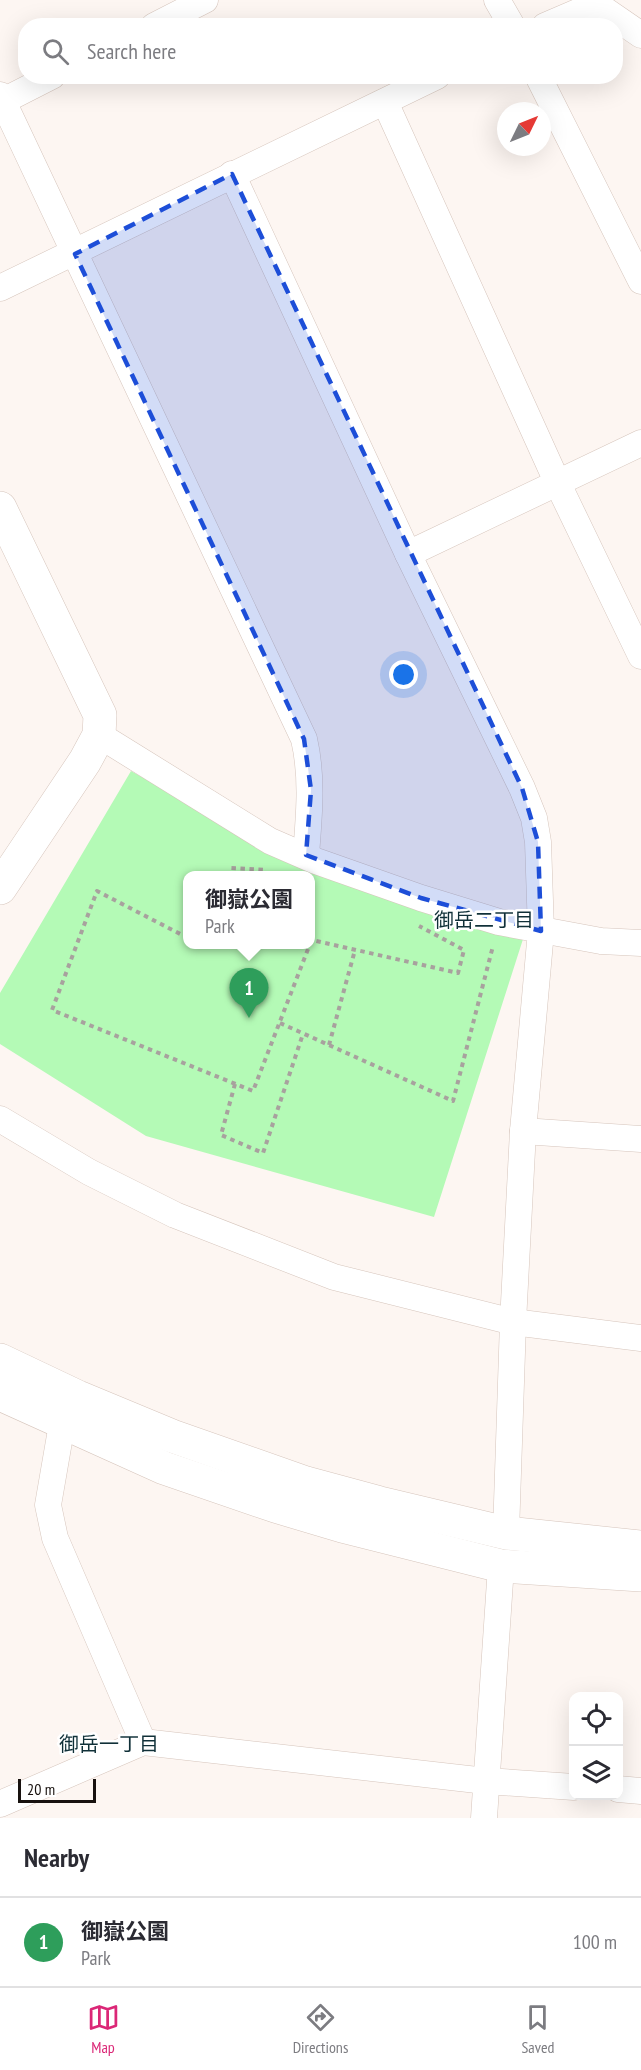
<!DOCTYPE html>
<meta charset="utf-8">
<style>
:root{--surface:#fff;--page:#f7f7f7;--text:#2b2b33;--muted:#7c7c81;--line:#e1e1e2;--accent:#db2777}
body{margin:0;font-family:"PT Sans Narrow","Noto Sans JP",sans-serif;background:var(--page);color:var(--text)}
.controls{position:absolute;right:18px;bottom:18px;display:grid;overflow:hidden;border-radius:12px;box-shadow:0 6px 24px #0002}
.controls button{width:54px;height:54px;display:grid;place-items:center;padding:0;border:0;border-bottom:2px solid var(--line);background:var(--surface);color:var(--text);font:30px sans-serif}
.compass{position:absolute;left:497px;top:102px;width:54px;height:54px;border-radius:50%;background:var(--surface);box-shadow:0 6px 24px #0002;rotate:47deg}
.scale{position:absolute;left:18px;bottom:15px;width:78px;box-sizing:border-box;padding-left:6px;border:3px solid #18120f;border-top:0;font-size:16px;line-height:21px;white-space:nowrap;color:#18120f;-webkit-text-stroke:4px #fff;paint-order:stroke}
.you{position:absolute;left:404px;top:675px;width:21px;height:21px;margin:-15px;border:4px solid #fff;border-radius:50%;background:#1a73e8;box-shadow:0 0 0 9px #1a73e833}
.badge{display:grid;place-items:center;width:39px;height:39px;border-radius:50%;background:var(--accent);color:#fff;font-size:20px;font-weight:700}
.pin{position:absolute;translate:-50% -50px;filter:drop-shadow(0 2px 3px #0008)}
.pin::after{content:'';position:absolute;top:32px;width:21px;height:18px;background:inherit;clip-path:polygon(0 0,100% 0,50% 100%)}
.popup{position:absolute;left:183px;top:871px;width:132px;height:78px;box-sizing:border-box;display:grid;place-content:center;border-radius:12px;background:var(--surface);filter:drop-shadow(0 2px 4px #0005);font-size:20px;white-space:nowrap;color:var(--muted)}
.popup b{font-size:22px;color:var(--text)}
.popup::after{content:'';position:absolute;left:50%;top:100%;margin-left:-12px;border:12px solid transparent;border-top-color:var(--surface)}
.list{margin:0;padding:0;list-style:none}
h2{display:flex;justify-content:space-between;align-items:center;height:78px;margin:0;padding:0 24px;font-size:26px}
h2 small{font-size:20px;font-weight:400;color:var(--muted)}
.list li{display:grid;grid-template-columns:39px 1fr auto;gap:18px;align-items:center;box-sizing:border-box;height:90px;padding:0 24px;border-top:2px solid var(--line)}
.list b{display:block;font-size:22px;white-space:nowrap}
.list p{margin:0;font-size:20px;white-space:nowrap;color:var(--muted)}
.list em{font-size:20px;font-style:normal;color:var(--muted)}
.icon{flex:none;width:33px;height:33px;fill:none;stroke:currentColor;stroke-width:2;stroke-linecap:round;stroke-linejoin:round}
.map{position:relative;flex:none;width:641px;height:1818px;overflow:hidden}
.search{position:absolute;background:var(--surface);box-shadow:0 6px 24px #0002;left:18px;right:18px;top:18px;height:66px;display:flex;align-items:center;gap:15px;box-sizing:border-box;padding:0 21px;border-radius:24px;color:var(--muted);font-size:22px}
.sheet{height:168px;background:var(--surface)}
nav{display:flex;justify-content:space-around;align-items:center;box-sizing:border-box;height:84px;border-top:2px solid var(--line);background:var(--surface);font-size:16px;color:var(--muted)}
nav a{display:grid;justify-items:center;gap:3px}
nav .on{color:var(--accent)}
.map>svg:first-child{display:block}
.park{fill:#b4fab6;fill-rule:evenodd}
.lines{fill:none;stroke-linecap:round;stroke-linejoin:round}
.street-casing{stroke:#d6c5bc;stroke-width:27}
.secondary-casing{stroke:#d6c5bc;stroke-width:34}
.path{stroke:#a8a19e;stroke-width:4;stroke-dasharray:4.5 4.5;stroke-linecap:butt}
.street{stroke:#fff;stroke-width:26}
.secondary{stroke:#fff;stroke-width:33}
.marked{fill:#1d4ed8;fill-opacity:0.2;stroke:#1d4ed8;stroke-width:4.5;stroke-dasharray:12 8;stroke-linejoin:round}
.labels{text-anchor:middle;stroke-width:5;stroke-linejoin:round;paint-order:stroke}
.neighbourhood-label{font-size:20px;fill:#103038;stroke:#fff}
</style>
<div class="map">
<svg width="641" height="1818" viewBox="0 0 641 1818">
<rect width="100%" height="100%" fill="#fdf6f2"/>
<!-- park -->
<path class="park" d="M131,771L311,870L524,936L434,1217L146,1136L0,1044V993ZM188,876H310V944H188Z"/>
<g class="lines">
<defs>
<g id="street">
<polyline points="497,0 512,26"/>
<polyline points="596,4 641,35"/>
<polyline points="154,26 205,0"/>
<polyline points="545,26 596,4 600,0"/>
<polyline points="538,76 641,281"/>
<path d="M0,95L304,739C313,778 309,816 306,855"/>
<polyline points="3,101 52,76"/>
<polyline points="385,102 558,484 641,656"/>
<polyline points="232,174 408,554 522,788 534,818 538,842 541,931 523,1131 513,1322 506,1533"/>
<polyline points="0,288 437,76"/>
<polyline points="408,554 641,443"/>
<polyline points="99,735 270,841 316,861 421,898 499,922 601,941 641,943"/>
<polyline points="0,1119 89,1172 175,1215 334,1277 513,1322 641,1338"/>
<polyline points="523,1131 641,1139"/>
<polyline points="62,1424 48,1505 55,1538 143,1742"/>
<polyline points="618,1789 641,1791"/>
<polyline points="0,1804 143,1742 486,1781 574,1787"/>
<polyline points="484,1818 501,1566"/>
</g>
<g id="secondary">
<polyline points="0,508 100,715 99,735 85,761 0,888"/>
<polyline points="0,1360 78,1397 172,1436 306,1483 380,1503 506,1533 641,1547"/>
<polyline points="0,1394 164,1468 275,1506 342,1526 501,1566 641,1575"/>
</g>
</defs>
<!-- street casing -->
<use href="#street" class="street-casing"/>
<!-- secondary casing -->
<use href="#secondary" class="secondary-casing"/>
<!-- path -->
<g class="path">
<polyline points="228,876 231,868 267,870"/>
<polyline points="188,938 97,891 52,1010 253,1091 310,944"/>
<polyline points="310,944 312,940 458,973 464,950 419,926"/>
<polyline points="280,1023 453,1101 493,946"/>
<polyline points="329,1045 355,950"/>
<polyline points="235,1084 221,1135 263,1153 303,1034"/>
</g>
<!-- street -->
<use href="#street" class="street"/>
<!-- secondary -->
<use href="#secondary" class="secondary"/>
</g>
<!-- marked area -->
<path class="marked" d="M232,174L522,788L538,842L541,931L421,898L306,855L311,790L304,739L75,254Z"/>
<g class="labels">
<!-- neighbourhood labels -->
<g class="neighbourhood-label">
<text x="484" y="927">御岳二丁目</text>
<text x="109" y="1751">御岳一丁目</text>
</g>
</g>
</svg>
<div class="controls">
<button><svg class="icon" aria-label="locate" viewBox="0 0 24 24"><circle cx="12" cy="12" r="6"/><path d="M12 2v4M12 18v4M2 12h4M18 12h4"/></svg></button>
<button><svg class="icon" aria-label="layers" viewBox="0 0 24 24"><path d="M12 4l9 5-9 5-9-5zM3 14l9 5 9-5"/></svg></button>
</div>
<svg class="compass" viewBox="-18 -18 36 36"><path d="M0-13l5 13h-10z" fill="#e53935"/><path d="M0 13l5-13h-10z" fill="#7c7c81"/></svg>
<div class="scale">20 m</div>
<div class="you"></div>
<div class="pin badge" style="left:249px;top:1018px;background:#2e9e5b">1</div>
<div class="popup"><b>御嶽公園</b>Park</div>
<div class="search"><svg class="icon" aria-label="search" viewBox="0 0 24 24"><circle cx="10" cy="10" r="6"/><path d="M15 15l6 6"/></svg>Search here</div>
</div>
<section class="sheet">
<h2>Nearby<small></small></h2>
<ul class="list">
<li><span class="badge" style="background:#2e9e5b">1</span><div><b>御嶽公園</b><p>Park</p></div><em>100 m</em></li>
</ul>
</section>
<nav>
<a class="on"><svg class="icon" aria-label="map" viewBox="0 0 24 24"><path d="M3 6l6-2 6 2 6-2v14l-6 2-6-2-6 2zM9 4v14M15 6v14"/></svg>Map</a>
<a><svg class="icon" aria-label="directions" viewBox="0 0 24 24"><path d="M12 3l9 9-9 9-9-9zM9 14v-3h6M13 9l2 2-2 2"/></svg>Directions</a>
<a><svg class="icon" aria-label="saved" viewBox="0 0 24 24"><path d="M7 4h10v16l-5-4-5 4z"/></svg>Saved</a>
</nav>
